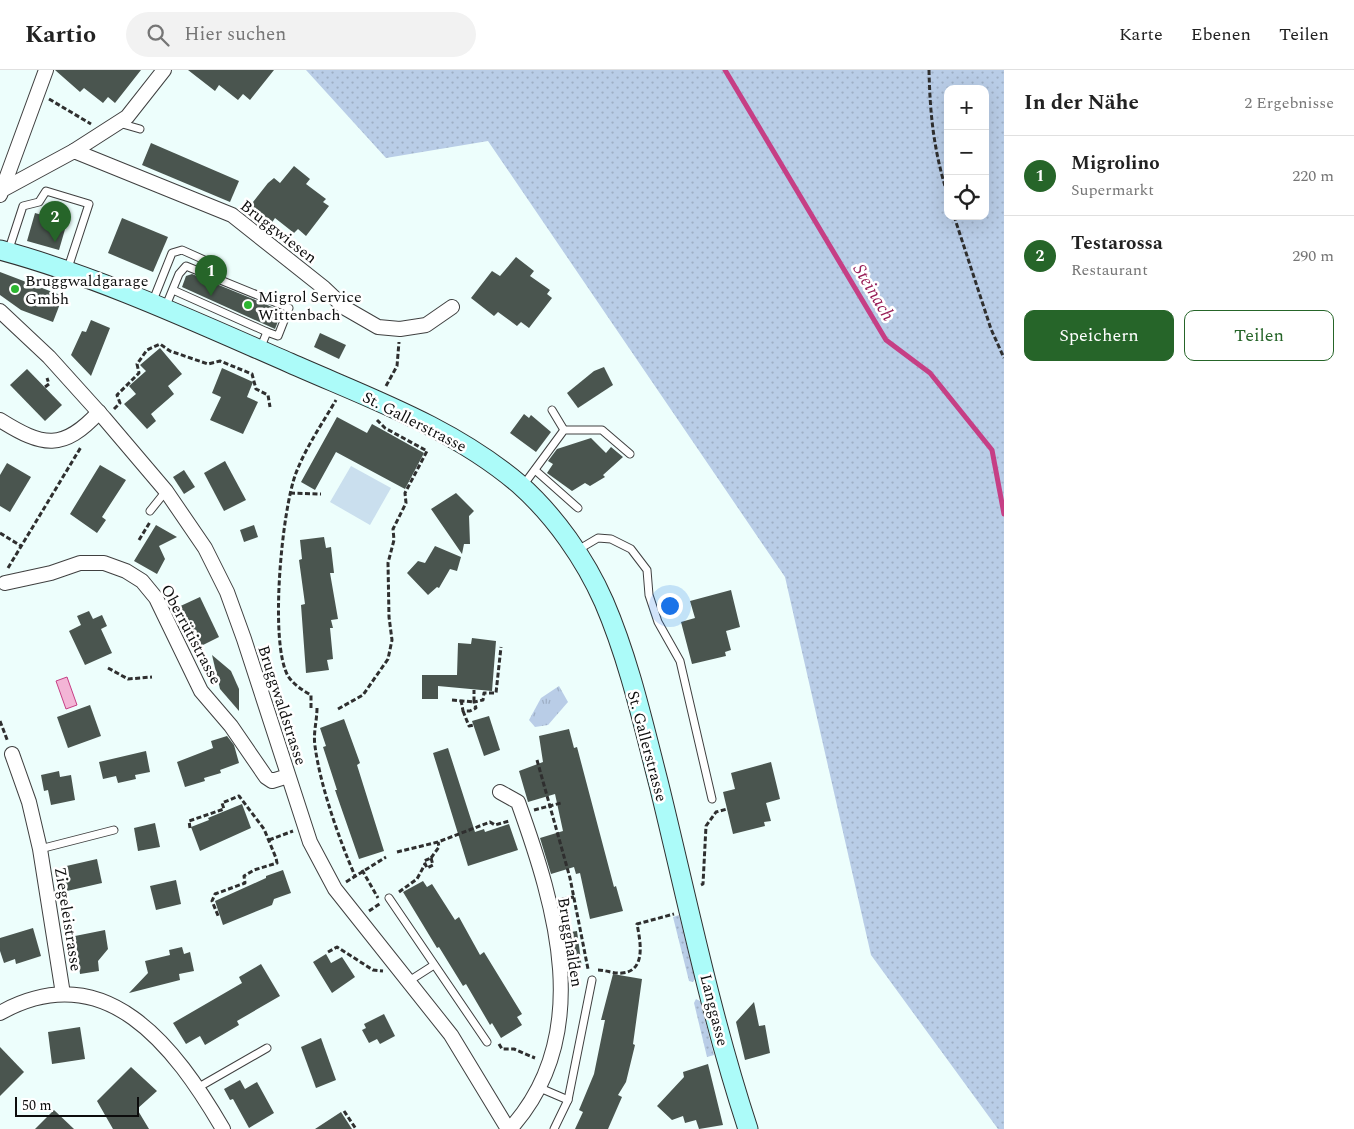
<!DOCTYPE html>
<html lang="de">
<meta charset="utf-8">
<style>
:root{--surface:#fff;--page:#f2f2f2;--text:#222;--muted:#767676;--line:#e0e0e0;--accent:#266529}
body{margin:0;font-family:Spectral,serif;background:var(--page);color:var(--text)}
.controls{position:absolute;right:15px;top:15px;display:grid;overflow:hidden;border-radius:10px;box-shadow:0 5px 20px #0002}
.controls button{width:45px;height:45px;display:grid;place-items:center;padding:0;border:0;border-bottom:1px solid var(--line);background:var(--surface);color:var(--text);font:25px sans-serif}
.scale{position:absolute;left:15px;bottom:12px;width:124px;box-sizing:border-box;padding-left:5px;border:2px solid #0d0d0d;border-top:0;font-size:14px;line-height:18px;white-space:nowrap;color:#0d0d0d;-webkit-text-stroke:4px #fff;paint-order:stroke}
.you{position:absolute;left:669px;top:535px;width:18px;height:18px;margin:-12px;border:4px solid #fff;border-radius:50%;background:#1a73e8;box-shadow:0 0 0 8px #1a73e833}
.badge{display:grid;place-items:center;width:32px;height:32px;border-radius:50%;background:var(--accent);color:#fff;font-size:16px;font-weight:700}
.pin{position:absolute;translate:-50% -41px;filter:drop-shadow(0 1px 2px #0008)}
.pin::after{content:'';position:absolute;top:26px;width:18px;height:15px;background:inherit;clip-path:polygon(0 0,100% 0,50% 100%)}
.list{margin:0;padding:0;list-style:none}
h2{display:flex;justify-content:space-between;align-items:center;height:65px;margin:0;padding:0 20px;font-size:21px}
h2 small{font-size:16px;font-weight:400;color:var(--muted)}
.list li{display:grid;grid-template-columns:32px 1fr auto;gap:15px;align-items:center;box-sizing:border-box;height:80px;padding:0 20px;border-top:1px solid var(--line)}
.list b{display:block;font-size:19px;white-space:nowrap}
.list p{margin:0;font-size:16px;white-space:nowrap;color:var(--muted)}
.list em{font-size:16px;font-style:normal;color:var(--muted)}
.actions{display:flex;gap:10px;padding:15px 20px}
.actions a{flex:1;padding:11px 0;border:1px solid var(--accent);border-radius:10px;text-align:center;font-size:18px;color:var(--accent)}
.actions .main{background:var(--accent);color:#fff}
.icon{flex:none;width:28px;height:28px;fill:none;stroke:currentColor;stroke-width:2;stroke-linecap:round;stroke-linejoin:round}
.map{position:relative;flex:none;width:1004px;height:1059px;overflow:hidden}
header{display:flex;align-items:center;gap:30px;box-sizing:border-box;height:70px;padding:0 25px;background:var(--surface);border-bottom:1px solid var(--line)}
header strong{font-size:24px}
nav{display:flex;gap:28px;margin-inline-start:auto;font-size:18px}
.search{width:350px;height:45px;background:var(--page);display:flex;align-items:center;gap:12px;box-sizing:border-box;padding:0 18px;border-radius:28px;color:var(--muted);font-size:19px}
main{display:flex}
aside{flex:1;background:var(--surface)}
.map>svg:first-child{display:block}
.grass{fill:url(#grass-dots);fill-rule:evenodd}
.park{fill:url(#park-tufts)}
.pitch{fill:#cadfee}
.water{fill:#f3b5d6;stroke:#c63f85}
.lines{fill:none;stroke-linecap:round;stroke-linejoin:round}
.stream{stroke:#c63f85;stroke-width:5}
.building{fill:#4a554f}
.service-casing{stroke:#404040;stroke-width:9}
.minor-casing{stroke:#404040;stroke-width:16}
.secondary-casing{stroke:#2f2f2f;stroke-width:21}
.path{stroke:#2f2f2f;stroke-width:3;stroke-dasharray:5 2.5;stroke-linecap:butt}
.service{stroke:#fff;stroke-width:7}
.minor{stroke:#fff;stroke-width:14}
.secondary{stroke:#acfbf9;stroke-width:19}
.poi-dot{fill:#2cb631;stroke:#fff;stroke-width:2}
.labels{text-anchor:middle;stroke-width:5;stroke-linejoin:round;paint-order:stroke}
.street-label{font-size:16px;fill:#0d0d0d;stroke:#fff}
.poi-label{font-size:16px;fill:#0d0d0d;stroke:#fff;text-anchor:start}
.water-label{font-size:18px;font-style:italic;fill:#981d57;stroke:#fff}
</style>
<header>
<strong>Kartio</strong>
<div class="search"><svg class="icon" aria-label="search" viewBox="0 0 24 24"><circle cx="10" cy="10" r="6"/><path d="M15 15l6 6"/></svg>Hier suchen</div>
<nav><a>Karte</a><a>Ebenen</a><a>Teilen</a></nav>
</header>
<main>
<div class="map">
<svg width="1004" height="1059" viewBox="0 0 1004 1059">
<defs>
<pattern id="grass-dots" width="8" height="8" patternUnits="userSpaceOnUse" patternTransform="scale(1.25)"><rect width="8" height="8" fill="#b9cde7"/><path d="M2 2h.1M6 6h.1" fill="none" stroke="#9eafc5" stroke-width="1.8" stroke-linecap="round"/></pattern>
<pattern id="park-tufts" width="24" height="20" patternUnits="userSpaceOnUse" patternTransform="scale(1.25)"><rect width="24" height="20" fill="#b9cde7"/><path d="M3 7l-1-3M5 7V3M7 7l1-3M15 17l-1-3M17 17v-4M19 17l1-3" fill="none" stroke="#9eafc5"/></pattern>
</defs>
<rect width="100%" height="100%" fill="#edfefc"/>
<!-- grass -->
<g class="grass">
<path d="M306,0H1004V1059H998L871,885L785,507L488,71L386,88ZM948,19H985V146H948Z"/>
<polygon points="679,845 695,909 693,912 689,911 673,847"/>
<polygon points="696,929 700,931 714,985 707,987 694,933"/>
</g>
<!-- park -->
<polygon class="park" points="559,616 568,632 548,655 535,657 529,650 541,628"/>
<!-- pitch -->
<polygon class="pitch" points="351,396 391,418 370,455 330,432"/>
<!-- water -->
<polygon class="water" points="67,607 77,635 66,639 56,611"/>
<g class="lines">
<!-- stream -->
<polyline class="stream" points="725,0 886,270 930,303 992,380 1004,444"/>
</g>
<!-- building -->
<g class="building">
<polygon points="55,0 141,0 115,33 108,27 103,33 84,18 80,22"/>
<polygon points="188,0 274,0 250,30 243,24 238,30 219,15 215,21"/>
<polygon points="151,73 239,111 230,132 142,95"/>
<polygon points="294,96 310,109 306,114 326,129 323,132 329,136 306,166 298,159 294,163 275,148 271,154 249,137 268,113 274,108 280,113"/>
<polygon points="42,142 68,149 59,180 27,171 35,143 42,145"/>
<polygon points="122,148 168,167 153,202 108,183"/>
<polygon points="516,187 534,201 530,206 550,220 547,224 552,228 529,258 521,252 517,256 498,242 494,246 471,228 492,201 500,206"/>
<polygon points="0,202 63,226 53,252 21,240 0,225"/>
<polygon points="192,204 282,241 275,259 182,217 186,206"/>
<polygon points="91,250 110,258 91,306 71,285 82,261 86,262"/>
<polygon points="320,263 346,275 339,289 314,277"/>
<polygon points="160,278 182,304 168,316 174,324 151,344 156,351 147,359 124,334 136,324 129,316 146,301 140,295"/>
<polygon points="604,297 613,315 578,338 567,323 594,301"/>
<polygon points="222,298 253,312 247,327 258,332 243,364 210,350 221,327 212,323"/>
<polygon points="27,299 62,335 45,351 10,315"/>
<polygon points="524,344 529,348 531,345 551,362 536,382 510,363"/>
<polygon points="337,347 367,363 372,354 424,383 405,419 336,382 315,420 301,412"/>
<polygon points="591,368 606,383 611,377 623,387 603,405 605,407 590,416 585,413 572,421 547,403 553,394 548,391 557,379"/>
<polygon points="225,391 246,430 224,441 204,403"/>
<polygon points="7,393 31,407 10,442 0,436 0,405"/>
<polygon points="100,395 126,410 102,447 106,450 97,463 70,444"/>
<polygon points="184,400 195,417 184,424 173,407"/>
<polygon points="456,423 474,441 469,446 470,474 464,474 462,484 431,439"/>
<polygon points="156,455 177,467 159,476 165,489 157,504 134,491"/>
<polygon points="254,455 258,467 244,472 240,460"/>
<polygon points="324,467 326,478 331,477 334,503 330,503 338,549 331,550 333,558 330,558 333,589 327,590 329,600 306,603 301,535 305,534 299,490 302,489 300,470"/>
<polygon points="435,476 461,487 457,501 450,499 439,518 437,517 428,525 407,503 418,491 425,493"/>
<polygon points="731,520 740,557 726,561 731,580 725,582 726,586 692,594 681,552 695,548 690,531"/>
<polygon points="200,527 219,567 193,580 174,539"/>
<polygon points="89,541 93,549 102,545 107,556 101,559 112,583 85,595 69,561 81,555 77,546"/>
<polygon points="472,568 496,571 492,621 438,616 438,629 422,629 422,605 457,605 458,573 471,574"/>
<polygon points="212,585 231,601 239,619 239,641 220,619"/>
<polygon points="90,635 101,666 68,678 57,647"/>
<polygon points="489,646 500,680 484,686 472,651"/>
<polygon points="344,649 360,693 357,695 384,781 359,789 335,720 337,720 323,677 326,676 320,658"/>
<polygon points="569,659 574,678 577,677 614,817 616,816 623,841 590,849 580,803 576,804 574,797 551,804 540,768 563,761 555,724 528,732 519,701 543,692 539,666"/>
<polygon points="227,666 234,675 239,693 220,700 221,703 204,708 205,711 185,717 177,692 213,678 211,671"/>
<polygon points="448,678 475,762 484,759 485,762 509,754 518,780 468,796 433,683"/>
<polygon points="146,681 150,702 135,705 136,709 118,713 116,706 103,709 99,692"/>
<polygon points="771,692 780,729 766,733 771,751 764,752 765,756 733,764 723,722 735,719 731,703"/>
<polygon points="59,701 60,707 71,705 75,730 51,735 48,720 44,721 41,705"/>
<polygon points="242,734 251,758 200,781 191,757 209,750 208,748"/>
<polygon points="155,753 160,777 138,781 134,758"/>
<polygon points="97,789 102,813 67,821 62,797"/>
<polygon points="283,800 291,823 274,829 272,835 223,855 215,831 266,808 266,806"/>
<polygon points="176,810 181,834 156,840 150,816"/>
<polygon points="423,811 427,817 432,814 455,850 459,847 480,885 484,882 522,944 517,947 522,955 501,968 492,953 490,955 466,914 463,916 439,877 437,878 403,822"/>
<polygon points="33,858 41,886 16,894 15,889 4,893 0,881 0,868"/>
<polygon points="105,860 108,879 98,891 99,901 80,904 75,866"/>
<polygon points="577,861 582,898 569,900 564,863"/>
<polygon points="182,877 184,884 190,882 194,901 179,904 180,910 129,923 148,903 145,891 170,885 169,880"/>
<polygon points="326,884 331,893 342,887 355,907 332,923 313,892"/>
<polygon points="261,894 280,926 237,951 239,955 205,975 200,966 186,974 173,953 242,913 239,907"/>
<polygon points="613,904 642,909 633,974 635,975 626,1012 618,1025 622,1027 608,1059 575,1059 583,1042 579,1040 594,1004 605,950 601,950"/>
<polygon points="754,932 759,956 765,955 770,983 745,990 736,952"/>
<polygon points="384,944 395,966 380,974 377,969 369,973 362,960 366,958 364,954"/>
<polygon points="80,957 85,989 52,994 48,962"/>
<polygon points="321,968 336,1010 316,1018 301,977"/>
<polygon points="0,977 24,1002 0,1026"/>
<polygon points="708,994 723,1055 699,1059 696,1050 685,1053 683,1046 672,1050 657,1036 684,1007 683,1002"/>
<polygon points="131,997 157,1021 137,1039 149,1059 113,1059 97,1031"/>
<polygon points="240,1010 245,1019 257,1012 274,1043 249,1058 233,1029 230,1030 224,1019"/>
<polygon points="54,1040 74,1059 35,1059"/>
<polygon points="341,1042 352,1059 315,1059"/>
</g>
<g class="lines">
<defs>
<g id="service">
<polyline points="119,53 140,59"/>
<polyline points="8,182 23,136 39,132 46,121 89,134 67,201"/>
<polyline points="173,220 267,262"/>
<polyline points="152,233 172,183 182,180 211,193"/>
<polyline points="165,238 179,204 186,196 289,238 278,266 267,262 260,279"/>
<polyline points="552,340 564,360"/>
<polyline points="535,400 578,438"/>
<polyline points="522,417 564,360 602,360 630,384"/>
<polyline points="150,441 166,421"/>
<polyline points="576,481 598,468 611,469 631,479 647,500 649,525 658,552 680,591 712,729"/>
<polyline points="40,779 114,760"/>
<polyline points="389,828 487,972"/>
<polyline points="409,911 434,895"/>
<polyline points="199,1017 267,978"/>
<polyline points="540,1018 568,1030"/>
<polyline points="554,1059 568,1030 592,910"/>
</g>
<g id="minor">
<polyline points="74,81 127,47 164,0"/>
<polyline points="2,120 46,0"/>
<polyline points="0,125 2,120 74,81 232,145 324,218 345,238 378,257 400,259 426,255 452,237"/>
<polyline points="0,241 49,287 104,348 166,421 205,478 227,522 244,569 310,772 335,819 451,965 508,1059"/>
<path d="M0,350C43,377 63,381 99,342"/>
<polyline points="5,513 51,503 80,493 104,493 126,501 142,511 156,528 201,621 231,656 266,707 272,711 288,706"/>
<polyline points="12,684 29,732 40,779 63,924"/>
<path d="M500,722L518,732C556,838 595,965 510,1059"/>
<path d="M0,943C106,884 175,977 223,1059"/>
</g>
<path id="secondary" d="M0,180C97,206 198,253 290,293C369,328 452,357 519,414C555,446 585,489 604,532C629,590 643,653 659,715C687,829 711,947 748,1059"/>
</defs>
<!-- service casing -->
<use href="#service" class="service-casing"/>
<!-- minor casing -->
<use href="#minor" class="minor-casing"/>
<!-- secondary casing -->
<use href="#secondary" class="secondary-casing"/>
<!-- path -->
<g class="path">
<path d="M929,0C930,46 934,82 948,126"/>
<polyline points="49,29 91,54"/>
<polyline points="954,146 991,259 1004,288"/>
<polyline points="386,316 397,296 399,272"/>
<polyline points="45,317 49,314 47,308"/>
<polyline points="114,339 120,333 117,325 139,303 137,294 147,280 160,274 170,281 208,294 220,291 252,304 256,319 268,325 270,337"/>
<polyline points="290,423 321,424"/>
<polyline points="0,463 21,476"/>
<polyline points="139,470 150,452"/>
<polyline points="8,498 81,377"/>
<polyline points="108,598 128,609 152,607"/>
<polyline points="452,630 474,632 474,620"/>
<polyline points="461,630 463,641 470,641 476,638 474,632 483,630 484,623 496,623 501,577"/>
<path d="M311,638V625C302,620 294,615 288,606C269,573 282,439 296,403C306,377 322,354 336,330"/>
<path d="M317,638C317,651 313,663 315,676C320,715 339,769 355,806"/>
<polyline points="338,639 363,625 388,589 392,570 389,547 388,493 394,470 393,459 406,433 405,423 427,381 385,358 377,350"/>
<polyline points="463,641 469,656 474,655"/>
<polyline points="0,651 8,672"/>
<polyline points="537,690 570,808 588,899"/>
<polyline points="534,740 561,733"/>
<polyline points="190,758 189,751 224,739 222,733 239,726 264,759 276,788 277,793 254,800 244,806 245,813 215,824 212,831 219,848"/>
<polyline points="269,770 293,761"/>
<polyline points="397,782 438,772 490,752 495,755 509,751"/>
<polygon points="431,788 433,795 427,798 424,791"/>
<polyline points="431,788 439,777 438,772"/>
<polyline points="362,800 378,828"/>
<polyline points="346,812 386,787"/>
<polyline points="701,815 703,814 706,756 716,742 727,739"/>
<polyline points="399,822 417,809 425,794"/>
<polyline points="562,829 574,827"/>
<polyline points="369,841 381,833"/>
<polyline points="328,882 337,877 373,900 383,901"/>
<path d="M598,900C606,900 614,904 622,903C647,901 640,870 637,854L674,844"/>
<polyline points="499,974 502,979 514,979 535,988"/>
<polyline points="344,1041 356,1059"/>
</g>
<!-- service -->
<use href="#service" class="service"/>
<!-- minor -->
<use href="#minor" class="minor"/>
<!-- secondary -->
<use href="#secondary" class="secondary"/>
</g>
<!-- markers -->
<g class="poi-dot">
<circle cx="15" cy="219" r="5"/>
<circle cx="248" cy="235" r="5"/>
</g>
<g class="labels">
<!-- street labels -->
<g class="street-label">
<text transform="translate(279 161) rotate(38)" y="6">Bruggwiesen</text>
<text transform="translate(415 351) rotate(27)" y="6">St. Gallerstrasse</text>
<text transform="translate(192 564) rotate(62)" y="6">Oberrütistrasse</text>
<text transform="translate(283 635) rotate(72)" y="6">Bruggwaldstrasse</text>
<text transform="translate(648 676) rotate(75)" y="6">St. Gallerstrasse</text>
<text transform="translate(69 849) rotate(81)" y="6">Ziegeleistrasse</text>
<text transform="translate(571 872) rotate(81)" y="6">Brugghalden</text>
<text transform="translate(715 940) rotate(76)" y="6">Langgasse</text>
</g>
<!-- poi labels -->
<g class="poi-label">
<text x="25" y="216">Bruggwaldgarage<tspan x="25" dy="18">Gmbh</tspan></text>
<text x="258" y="232">Migrol Service<tspan x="258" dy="18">Wittenbach</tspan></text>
</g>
<!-- water labels -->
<g class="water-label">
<text transform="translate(874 222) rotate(59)" y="6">Steinach</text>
</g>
</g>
</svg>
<div class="controls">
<button>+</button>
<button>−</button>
<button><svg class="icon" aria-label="locate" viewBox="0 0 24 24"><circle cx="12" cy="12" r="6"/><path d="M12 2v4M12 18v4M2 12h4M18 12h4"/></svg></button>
</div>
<div class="scale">50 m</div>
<div class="you"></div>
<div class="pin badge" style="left:211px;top:226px">1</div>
<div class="pin badge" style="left:55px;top:172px">2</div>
</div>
<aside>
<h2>In der Nähe<small>2 Ergebnisse</small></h2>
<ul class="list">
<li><span class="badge">1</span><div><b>Migrolino</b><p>Supermarkt</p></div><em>220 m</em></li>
<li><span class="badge">2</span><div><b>Testarossa</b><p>Restaurant</p></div><em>290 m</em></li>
</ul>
<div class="actions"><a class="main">Speichern</a><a>Teilen</a></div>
</aside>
</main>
